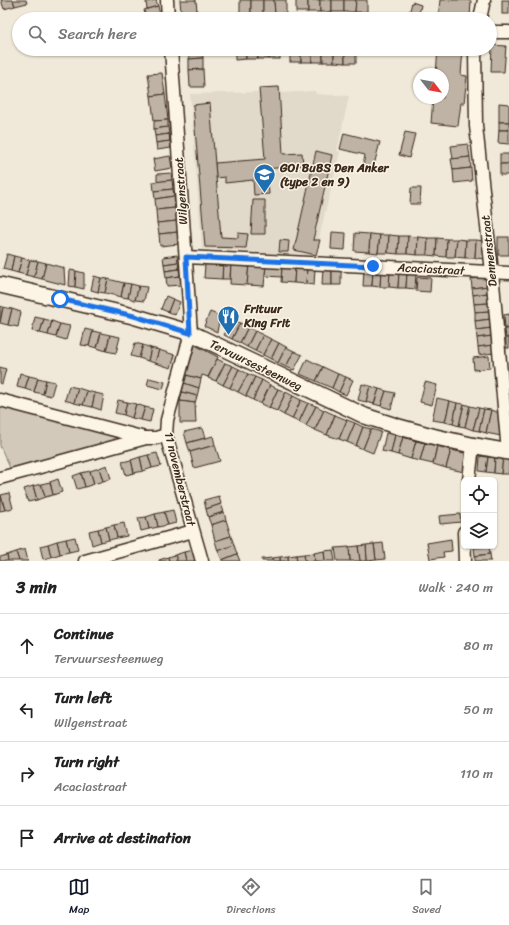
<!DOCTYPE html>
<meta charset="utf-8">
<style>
:root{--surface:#fff;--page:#f2f2f2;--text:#222;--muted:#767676;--line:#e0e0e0;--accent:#111827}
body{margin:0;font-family:Sriracha,sans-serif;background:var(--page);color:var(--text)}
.controls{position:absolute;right:12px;bottom:12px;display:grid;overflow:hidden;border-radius:6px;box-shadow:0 1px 3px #0004}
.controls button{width:36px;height:36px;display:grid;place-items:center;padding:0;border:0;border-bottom:1px solid var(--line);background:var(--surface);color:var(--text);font:20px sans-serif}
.compass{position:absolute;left:413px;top:68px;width:36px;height:36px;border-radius:50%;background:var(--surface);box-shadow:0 1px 3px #0004;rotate:121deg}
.stop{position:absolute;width:12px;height:12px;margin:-9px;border:3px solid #1a73e8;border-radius:50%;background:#fff}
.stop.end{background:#1a73e8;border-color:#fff;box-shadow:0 1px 4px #0008}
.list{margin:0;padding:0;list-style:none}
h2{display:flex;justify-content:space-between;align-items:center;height:52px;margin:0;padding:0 16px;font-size:17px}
h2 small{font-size:13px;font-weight:400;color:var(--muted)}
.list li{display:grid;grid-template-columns:26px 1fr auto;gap:12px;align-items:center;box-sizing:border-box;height:64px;padding:0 16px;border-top:1px solid var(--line)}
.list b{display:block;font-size:15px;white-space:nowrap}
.list p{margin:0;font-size:13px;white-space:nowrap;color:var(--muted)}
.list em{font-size:13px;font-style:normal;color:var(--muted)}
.icon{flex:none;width:22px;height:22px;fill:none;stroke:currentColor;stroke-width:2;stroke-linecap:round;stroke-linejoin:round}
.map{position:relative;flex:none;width:509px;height:561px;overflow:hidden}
.search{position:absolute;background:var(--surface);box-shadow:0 1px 3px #0004;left:12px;right:12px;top:12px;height:44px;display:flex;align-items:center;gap:10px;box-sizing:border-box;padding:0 14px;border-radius:22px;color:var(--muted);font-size:15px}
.sheet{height:308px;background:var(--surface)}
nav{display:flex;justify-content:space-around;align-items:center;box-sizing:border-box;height:56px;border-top:1px solid var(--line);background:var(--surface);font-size:11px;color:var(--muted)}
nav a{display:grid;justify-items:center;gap:2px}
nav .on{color:var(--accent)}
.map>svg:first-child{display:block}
.built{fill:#e1d9c9}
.green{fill:#d2c9ba;stroke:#867a6c}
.building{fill:#beb3a4;stroke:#3b2a1e}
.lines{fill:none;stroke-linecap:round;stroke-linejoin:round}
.minor-casing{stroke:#3b2a1e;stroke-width:15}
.tertiary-casing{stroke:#3b2a1e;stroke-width:18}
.minor{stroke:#fcf5e5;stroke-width:12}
.tertiary{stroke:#fcf5e5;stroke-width:15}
.route{stroke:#1a73e8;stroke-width:5}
.labels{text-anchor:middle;stroke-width:3;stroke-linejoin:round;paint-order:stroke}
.poi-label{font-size:12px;font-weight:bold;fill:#3b2a1e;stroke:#fcf5e5;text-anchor:start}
.street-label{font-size:12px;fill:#3b2a1e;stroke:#fcf5e5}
</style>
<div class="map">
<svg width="509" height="561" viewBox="0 0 509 561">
<rect width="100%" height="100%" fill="#f0e9d9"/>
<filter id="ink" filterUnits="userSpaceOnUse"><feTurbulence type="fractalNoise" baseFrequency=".025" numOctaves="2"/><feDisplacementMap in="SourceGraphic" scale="8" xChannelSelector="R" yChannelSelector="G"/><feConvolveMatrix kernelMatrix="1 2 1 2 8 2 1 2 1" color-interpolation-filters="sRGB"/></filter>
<g filter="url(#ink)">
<!-- built -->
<polygon class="built" points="280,86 281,93 315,91 316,94 349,96 337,151 340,152 319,238 321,238 316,256 202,249 190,94 258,92 258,87"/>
<!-- green -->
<polygon class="green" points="0,406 114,435 114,441 11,470 0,446"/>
<!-- building -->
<g class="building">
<polygon points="1,0 13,0 15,6 4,9"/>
<polygon points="13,0 26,0 27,3 15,6"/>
<polygon points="156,0 158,6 147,9 146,2"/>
<polygon points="180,0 196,0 197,11 181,13"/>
<rect x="240" y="0" width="11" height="14"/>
<rect x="251" y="0" width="12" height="14"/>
<polygon points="263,0 274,0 275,14 263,14"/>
<polygon points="274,0 286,0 286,13 275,14"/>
<rect x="296" y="0" width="12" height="12"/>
<rect x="308" y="0" width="12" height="12"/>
<rect x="320" y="0" width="12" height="12"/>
<rect x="332" y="0" width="12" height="12"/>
<polygon points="344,0 356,0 355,12 344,12"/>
<polygon points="356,0 367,0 367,12 355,12"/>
<polygon points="440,0 467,0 471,1 470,19 438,19"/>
<rect x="502" y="0" width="7" height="14"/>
<polygon points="412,2 421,5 418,19 408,19"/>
<polygon points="158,6 160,15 146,18 144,10"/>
<polygon points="492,45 506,46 504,72 491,72"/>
<polygon points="188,49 202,49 203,58 189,59"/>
<polygon points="235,49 246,49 246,59 235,60"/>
<rect x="246" y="49" width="12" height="10"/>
<rect x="258" y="49" width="11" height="10"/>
<rect x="269" y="49" width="11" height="10"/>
<rect x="290" y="49" width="11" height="13"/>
<rect x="301" y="49" width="11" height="13"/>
<rect x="312" y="49" width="11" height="13"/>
<rect x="323" y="49" width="11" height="13"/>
<polygon points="334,49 345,49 345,63 334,62"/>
<rect x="345" y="49" width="11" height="14"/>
<polygon points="438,49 463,49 461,75 467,76 464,103 461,103 458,126 431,123 433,98 443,98 443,74 436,74"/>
<polygon points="203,58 203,69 189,70 189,59"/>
<polygon points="203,69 204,87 190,87 189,70"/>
<polygon points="162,73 165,94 151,96 148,74"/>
<polygon points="279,87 283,154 302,153 303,165 267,169 269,194 254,195 253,180 225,183 225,177 216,178 215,163 265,159 259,88"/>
<polygon points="165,94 168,120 154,121 151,96"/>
<polygon points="210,103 221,237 238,238 238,233 248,234 246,248 205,247 193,105"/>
<polygon points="499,103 509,104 509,122 499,122"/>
<polygon points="168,120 168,127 154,129 154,121"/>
<rect x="499" y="122" width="10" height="8"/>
<polygon points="168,127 169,134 155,136 154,129"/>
<polygon points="499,130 509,130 509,144 498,143"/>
<polygon points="405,132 415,134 409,158 399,155"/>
<polygon points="344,133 380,142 373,169 363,166 365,155 340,149"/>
<polygon points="169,134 170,141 156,143 155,136"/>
<polygon points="170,141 171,148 157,150 156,143"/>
<polygon points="468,144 470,157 453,159 451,146"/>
<polygon points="316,151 332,155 313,240 320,240 316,255 294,250"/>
<rect x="500" y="154" width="9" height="10"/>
<polygon points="170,156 172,168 155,171 153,159"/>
<polygon points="470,157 471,168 453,170 451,159"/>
<rect x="500" y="164" width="9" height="11"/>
<polygon points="471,168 472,181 454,183 453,170"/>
<polygon points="171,173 172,180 157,182 157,174"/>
<polygon points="172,180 173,189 154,191 153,182"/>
<polygon points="411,188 421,188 420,204 410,204"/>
<polygon points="173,189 174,196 155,199 154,191"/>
<polygon points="174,196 175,208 156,210 155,199"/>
<polygon points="253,200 265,200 265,234 251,234"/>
<polygon points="175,208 177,221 157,223 156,210"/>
<polygon points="177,221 178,232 159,234 157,223"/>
<polygon points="178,232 179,244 160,246 159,234"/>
<polygon points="332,232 346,233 345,250 331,249"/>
<polygon points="355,233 370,234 369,252 354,251"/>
<polygon points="370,234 380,235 378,253 369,252"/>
<polygon points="380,235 389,235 388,253 378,253"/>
<polygon points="389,235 399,236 398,254 388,253"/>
<polygon points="399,236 408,236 407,254 398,254"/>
<polygon points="408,236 418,237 417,255 407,254"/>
<polygon points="418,237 428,238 427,255 417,255"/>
<rect x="498" y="237" width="11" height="18"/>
<polygon points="428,238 437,238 436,256 427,255"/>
<polygon points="437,238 447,239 446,257 436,256"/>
<polygon points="447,239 457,239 455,257 446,257"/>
<polygon points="457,239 466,240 465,258 455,257"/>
<polygon points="280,240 289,241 288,252 279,252"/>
<polygon points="466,240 476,240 475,258 465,258"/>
<polygon points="476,240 485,241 486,259 475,258"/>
<polygon points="7,254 14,256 11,271 3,269"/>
<polygon points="177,255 178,262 164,264 163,257"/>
<polygon points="14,256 22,258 18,273 11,271"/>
<polygon points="22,258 30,260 26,275 18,273"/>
<polygon points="30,260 38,261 34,277 26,275"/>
<polygon points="38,261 46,263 42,279 34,277"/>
<polygon points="178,262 179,269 165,271 164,264"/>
<polygon points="223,262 231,262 230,279 222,279"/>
<polygon points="223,262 222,279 204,278 205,264"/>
<polygon points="231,262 249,264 247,285 230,284"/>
<polygon points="46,263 64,268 65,285 42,279"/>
<polygon points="249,264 266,265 264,286 247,285"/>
<polygon points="266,265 282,267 282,277 265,276"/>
<polygon points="282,267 295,267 294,283 281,282"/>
<polygon points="295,267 307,268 306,284 294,283"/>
<polygon points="307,268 315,269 314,285 306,284"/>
<polygon points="323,268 332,268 332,285 322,285"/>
<polygon points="332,268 341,269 341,285 332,285"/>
<polygon points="179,269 180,276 166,278 165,271"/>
<polygon points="70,270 76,271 75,287 69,286"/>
<polygon points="364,270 373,271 372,286 363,286"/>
<polygon points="76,271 84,273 84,289 75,287"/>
<polygon points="373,271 381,271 380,287 372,286"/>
<polygon points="381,271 390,272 389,287 380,287"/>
<polygon points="390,272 399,272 398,288 389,287"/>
<polygon points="399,272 407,273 406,288 398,288"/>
<polygon points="407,273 416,273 415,289 406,288"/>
<polygon points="94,276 101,278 98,292 91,290"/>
<polygon points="180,276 181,285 167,286 166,278"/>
<polygon points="417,277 431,278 430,292 416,291"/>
<polygon points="488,277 489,286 472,288 471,279"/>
<polygon points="101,278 108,279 105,293 98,292"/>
<polygon points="108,279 124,283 121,297 105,293"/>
<polygon points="124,283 131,284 128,298 121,297"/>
<polygon points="131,284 139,286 135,300 128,298"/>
<polygon points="139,286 147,287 144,301 135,300"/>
<polygon points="488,286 488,293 473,295 472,288"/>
<polygon points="488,293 489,303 474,304 473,295"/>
<polygon points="166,296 173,299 168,312 161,309"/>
<polygon points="173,299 180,302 175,315 168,312"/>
<polygon points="489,303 490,311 475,312 474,304"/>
<polygon points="0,306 3,307 0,322"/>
<polygon points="3,307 12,309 8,325 0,323"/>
<polygon points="12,309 21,312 18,327 8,325"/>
<polygon points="490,311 491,319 475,321 475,312"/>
<polygon points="210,312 220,316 217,332 204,326"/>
<polygon points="509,314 509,328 505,329 504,315"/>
<polygon points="35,317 44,319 40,333 32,331"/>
<polygon points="44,319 52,321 48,335 40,333"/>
<polygon points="232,319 240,323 232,339 224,335"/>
<polygon points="491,319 492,328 476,330 475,321"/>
<polygon points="52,321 60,324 56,337 48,335"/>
<polygon points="240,323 248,327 240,343 232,339"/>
<polygon points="60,324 70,326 66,340 56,337"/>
<polygon points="248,327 255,331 247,347 240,343"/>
<polygon points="492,328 492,336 477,338 476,330"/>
<polygon points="509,328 509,338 506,338 505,329"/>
<polygon points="85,329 93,331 89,346 81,345"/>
<polygon points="93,331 101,333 97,348 89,346"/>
<polygon points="255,331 263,335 255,351 247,347"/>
<polygon points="101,333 110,335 106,351 97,348"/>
<polygon points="110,335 120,337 116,353 106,351"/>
<polygon points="263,335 271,339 263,355 255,351"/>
<polygon points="492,336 493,345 478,347 477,338"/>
<rect x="506" y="338" width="3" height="10"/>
<polygon points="271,339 279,343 271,359 263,355"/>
<polygon points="135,343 143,345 139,358 131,356"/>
<polygon points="279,343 286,347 278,363 271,359"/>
<polygon points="143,345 151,348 148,361 139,358"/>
<polygon points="195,345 218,357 208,377 202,375 201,379 186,375"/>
<polygon points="493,345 494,353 479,355 478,347"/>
<polygon points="286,347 294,351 286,367 278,363"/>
<polygon points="151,348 159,350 155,363 148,361"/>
<polygon points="159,350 175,355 171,368 155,363"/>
<polygon points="294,351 302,355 294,370 286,367"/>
<polygon points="489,356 490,368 474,370 473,358"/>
<polygon points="217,359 225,363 216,381 208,378"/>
<polygon points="307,359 323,367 316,381 300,374"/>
<polygon points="225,363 233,366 223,385 216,381"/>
<polygon points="233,366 239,369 230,388 223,385"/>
<polygon points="0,367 6,369 2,384 0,383"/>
<polygon points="323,367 338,374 332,388 316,381"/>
<polygon points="239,369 248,374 238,392 230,388"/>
<polygon points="20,373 29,376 25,389 17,387"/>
<polygon points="248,374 255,377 246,396 238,392"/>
<polygon points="338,374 346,377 339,392 332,388"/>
<polygon points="186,375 201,379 199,388 184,383"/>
<polygon points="29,376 38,378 34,392 25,389"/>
<polygon points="255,377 262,380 253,400 246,396"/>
<polygon points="346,377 353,380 346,395 339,392"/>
<polygon points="38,378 46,380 43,394 34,392"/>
<polygon points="149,378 165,382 163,389 147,385"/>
<polygon points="46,380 55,382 51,396 43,394"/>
<polygon points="262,380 270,385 261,404 253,400"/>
<polygon points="425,382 437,385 432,405 420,402"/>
<polygon points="184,383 199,388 197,396 182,392"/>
<polygon points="362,384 370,386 366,402 358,400"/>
<polygon points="270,385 278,389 269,408 261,404"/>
<polygon points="69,386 78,388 74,403 65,400"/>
<polygon points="370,386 379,389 374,404 366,402"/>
<polygon points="78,388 87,391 83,405 74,403"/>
<polygon points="278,389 286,392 277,411 269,408"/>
<polygon points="379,389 386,391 381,406 374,404"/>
<polygon points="87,391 95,393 92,407 83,405"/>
<polygon points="386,391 395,393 391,409 381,406"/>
<polygon points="182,392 197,396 195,403 180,401"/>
<polygon points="286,392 293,396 284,415 277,411"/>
<polygon points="95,393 104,395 101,410 92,407"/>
<polygon points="293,396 301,400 292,419 284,415"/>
<polygon points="437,398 450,401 445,422 432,420"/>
<polygon points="118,400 127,402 124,415 115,413"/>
<polygon points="301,400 308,403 299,422 292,419"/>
<polygon points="180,401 195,403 196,423 180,423"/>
<polygon points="450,401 457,403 453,424 445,422"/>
<polygon points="127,402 136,404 132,418 124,415"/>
<polygon points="308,403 316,406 306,426 299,422"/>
<polygon points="457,403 464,404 459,426 453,424"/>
<polygon points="136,404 145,407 141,420 132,418"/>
<polygon points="464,404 470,406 465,427 459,426"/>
<polygon points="316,406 324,410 315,430 306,426"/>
<polygon points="470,406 479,408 473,430 465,427"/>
<polygon points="145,407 153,409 150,422 141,420"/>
<polygon points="479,408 484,409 479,431 473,430"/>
<polygon points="484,409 491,410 486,433 479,431"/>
<polygon points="324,410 335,415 327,435 315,430"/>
<polygon points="491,410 499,413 501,436 486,433"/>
<polygon points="335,415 347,420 339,439 327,435"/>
<polygon points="347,420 355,423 347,442 339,439"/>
<polygon points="355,423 363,427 356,446 347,442"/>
<polygon points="363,427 371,429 363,449 356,446"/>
<polygon points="202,428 205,438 187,443 184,432"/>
<polygon points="371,429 381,432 373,453 363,449"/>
<polygon points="386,433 395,435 391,453 382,451"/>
<polygon points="395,435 403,437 398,455 391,453"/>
<polygon points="213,436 215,445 190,452 187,443"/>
<polygon points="403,437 416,441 411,459 398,455"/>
<polygon points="416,441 425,443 420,461 411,459"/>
<polygon points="425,443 437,446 433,464 420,461"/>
<polygon points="215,445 220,461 194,468 190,452"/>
<polygon points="437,446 451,450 446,468 433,464"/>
<polygon points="451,450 469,454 464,472 446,468"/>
<polygon points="157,453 161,466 152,468 148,455"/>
<polygon points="148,455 152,468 143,471 140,457"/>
<polygon points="480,456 488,457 486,472 479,471"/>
<polygon points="140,457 143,471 134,473 131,460"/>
<polygon points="488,457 495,457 494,473 486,472"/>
<polygon points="495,457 503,458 501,474 494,473"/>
<polygon points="503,458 509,459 509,474 501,474"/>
<polygon points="131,460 134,473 126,475 122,462"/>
<polygon points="107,465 111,479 103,481 99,468"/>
<polygon points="99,468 103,481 94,484 90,471"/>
<polygon points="90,471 94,484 85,487 81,473"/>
<polygon points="81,473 85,487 77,489 73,476"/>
<polygon points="58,479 62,492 53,495 50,482"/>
<polygon points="50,482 53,495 45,497 41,484"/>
<polygon points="41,484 45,497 37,500 33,486"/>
<polygon points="33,486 37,500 28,502 24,489"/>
<polygon points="9,493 13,508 5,510 1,495"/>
<polygon points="0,495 5,510 0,511"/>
<polygon points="219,496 221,504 206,509 204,500"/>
<polygon points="221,504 224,512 208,517 206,509"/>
<polygon points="173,510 176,523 168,525 164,512"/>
<polygon points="164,512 168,525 158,527 155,514"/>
<polygon points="224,512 226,520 211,525 208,517"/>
<polygon points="155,514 158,527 149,529 146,517"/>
<polygon points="460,514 461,522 440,524 439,516"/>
<polygon points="146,517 149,529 141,531 138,518"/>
<polygon points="226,520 231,536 215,541 211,525"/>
<polygon points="124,523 127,536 117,538 114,525"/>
<polygon points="114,525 117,538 109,540 106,527"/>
<polygon points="106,527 109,540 101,542 98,529"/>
<polygon points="98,529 101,542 92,545 89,531"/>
<polygon points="231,536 234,545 218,551 215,541"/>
<polygon points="75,537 78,550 69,552 66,539"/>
<polygon points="66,539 69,552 60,554 57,541"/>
<polygon points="451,539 452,551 443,552 444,557 430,559 427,543"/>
<polygon points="57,541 60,554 51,557 48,544"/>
<polygon points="383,543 385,559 376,560 374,544"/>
<polygon points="48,544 51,557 43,559 40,546"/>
<polygon points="374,544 376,560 367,561 366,545"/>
<polygon points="234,545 237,554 222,560 218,551"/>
<polygon points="366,545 367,561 360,561 358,546"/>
<polygon points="358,546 360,561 350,561 349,547"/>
<polygon points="489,546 490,554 475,556 474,548"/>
<polygon points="349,547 350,561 337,561 335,548"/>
<polygon points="25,549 28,561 19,561 16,552"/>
<polygon points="194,550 197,561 186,561 184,552"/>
<polygon points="333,550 335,561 325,561 324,551"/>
<polygon points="324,551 325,561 315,561 314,553"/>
<polygon points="16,552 19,561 8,561 7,555"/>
<polygon points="184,552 186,561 177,561 175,555"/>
<polygon points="314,553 315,561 305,561 304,554"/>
<polygon points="237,554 240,561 222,561 222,560"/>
<polygon points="304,554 305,561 297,561 296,555"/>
<polygon points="490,554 491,561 475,561 475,556"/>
<polygon points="7,555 8,561 0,561 0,557"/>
<polygon points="175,555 177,561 169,561 168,557"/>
<polygon points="296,555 297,561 288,561 288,556"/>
<polygon points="288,556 288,561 280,561 280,557"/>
<polygon points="168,557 169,561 159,561 159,560"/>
<polygon points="280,557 280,561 273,561 272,558"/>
<polygon points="272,558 273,561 262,561 262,559"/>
</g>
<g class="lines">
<defs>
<g id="minor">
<polyline points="167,0 168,19"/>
<polyline points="480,19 484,0"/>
<polyline points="490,32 509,32"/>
<polyline points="171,49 191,333 167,420 166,435 202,561"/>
<polyline points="475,49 476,126 492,272 508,452"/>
<polyline points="186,257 509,273"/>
<polyline points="0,400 145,438"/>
<polyline points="0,478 146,438 156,438 166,435"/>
<polyline points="469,480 473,445"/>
<polyline points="464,532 465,561"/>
<polyline points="85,561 193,531"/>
</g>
<path id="tertiary" d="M0,285L133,316L191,333L365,416C411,432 460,444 509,452"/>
</defs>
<!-- minor casing -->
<use href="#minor" class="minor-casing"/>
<!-- tertiary casing -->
<use href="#tertiary" class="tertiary-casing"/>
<!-- minor -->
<use href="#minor" class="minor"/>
<!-- tertiary -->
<use href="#tertiary" class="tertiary"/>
</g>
</g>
<g class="lines" filter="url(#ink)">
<!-- route -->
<polyline class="route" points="60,299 134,316 190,333 186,257 373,266"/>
</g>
<!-- icons -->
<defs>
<symbol id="school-pin" viewBox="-11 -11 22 30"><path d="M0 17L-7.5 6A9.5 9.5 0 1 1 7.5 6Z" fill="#1f6fb2" stroke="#fcf5e5"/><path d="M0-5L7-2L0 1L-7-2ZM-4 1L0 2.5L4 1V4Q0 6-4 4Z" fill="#fff"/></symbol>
<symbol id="restaurant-pin" viewBox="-11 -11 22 30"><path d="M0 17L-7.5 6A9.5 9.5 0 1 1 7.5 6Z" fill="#1f6fb2" stroke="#fcf5e5"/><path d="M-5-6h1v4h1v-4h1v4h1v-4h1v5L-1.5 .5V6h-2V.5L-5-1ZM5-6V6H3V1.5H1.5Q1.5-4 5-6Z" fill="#fff"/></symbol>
</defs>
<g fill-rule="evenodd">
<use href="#school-pin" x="252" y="162" width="25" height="34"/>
<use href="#restaurant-pin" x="216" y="304" width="25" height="34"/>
</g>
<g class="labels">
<!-- poi labels -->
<g class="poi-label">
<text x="280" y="172">GO! BuBS Den Anker<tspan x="280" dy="14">(type 2 en 9)</tspan></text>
<text x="244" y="313">Frituur<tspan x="244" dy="14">King Frit</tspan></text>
</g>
<!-- street labels -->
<g class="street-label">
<text transform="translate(181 191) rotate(-94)" y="4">Wilgenstraat</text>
<text transform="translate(489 251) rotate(-96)" y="4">Dennenstraat</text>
<text transform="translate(431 269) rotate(3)" y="4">Acaciastraat</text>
<text transform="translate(256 365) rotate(26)" y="4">Tervuursesteenweg</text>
<text transform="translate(180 479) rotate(76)" y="4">11 novemberstraat</text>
</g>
</g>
</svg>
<div class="controls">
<button><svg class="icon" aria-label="locate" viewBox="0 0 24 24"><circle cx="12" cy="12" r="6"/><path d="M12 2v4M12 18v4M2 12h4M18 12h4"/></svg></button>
<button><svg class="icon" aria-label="layers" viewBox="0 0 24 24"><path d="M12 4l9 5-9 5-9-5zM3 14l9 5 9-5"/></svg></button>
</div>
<svg class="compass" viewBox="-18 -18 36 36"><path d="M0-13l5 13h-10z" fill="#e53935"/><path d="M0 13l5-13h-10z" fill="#767676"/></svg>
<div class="stop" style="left:60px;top:299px"></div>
<div class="stop end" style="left:373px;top:266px"></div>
<div class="search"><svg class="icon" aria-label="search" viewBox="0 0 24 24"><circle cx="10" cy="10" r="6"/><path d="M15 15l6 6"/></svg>Search here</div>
</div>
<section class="sheet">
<h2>3 min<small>Walk · 240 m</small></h2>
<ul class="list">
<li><svg class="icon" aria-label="ahead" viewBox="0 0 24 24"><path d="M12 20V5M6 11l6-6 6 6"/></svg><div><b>Continue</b><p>Tervuursesteenweg</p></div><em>80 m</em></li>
<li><svg class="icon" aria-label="left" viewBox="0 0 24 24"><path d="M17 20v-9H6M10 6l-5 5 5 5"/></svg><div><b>Turn left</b><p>Wilgenstraat</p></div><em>50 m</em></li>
<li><svg class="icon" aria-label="right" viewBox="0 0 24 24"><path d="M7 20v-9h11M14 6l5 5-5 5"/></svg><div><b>Turn right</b><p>Acaciastraat</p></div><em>110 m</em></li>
<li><svg class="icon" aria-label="arrive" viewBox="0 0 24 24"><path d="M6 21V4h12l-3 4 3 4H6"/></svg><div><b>Arrive at destination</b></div></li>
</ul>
</section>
<nav>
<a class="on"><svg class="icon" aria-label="map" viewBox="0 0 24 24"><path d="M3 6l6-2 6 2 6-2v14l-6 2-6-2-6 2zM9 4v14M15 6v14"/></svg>Map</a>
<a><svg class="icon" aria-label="directions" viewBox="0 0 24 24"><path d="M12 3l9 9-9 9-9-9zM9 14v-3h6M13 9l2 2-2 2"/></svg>Directions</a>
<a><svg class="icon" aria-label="saved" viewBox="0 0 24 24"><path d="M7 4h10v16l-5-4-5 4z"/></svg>Saved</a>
</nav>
